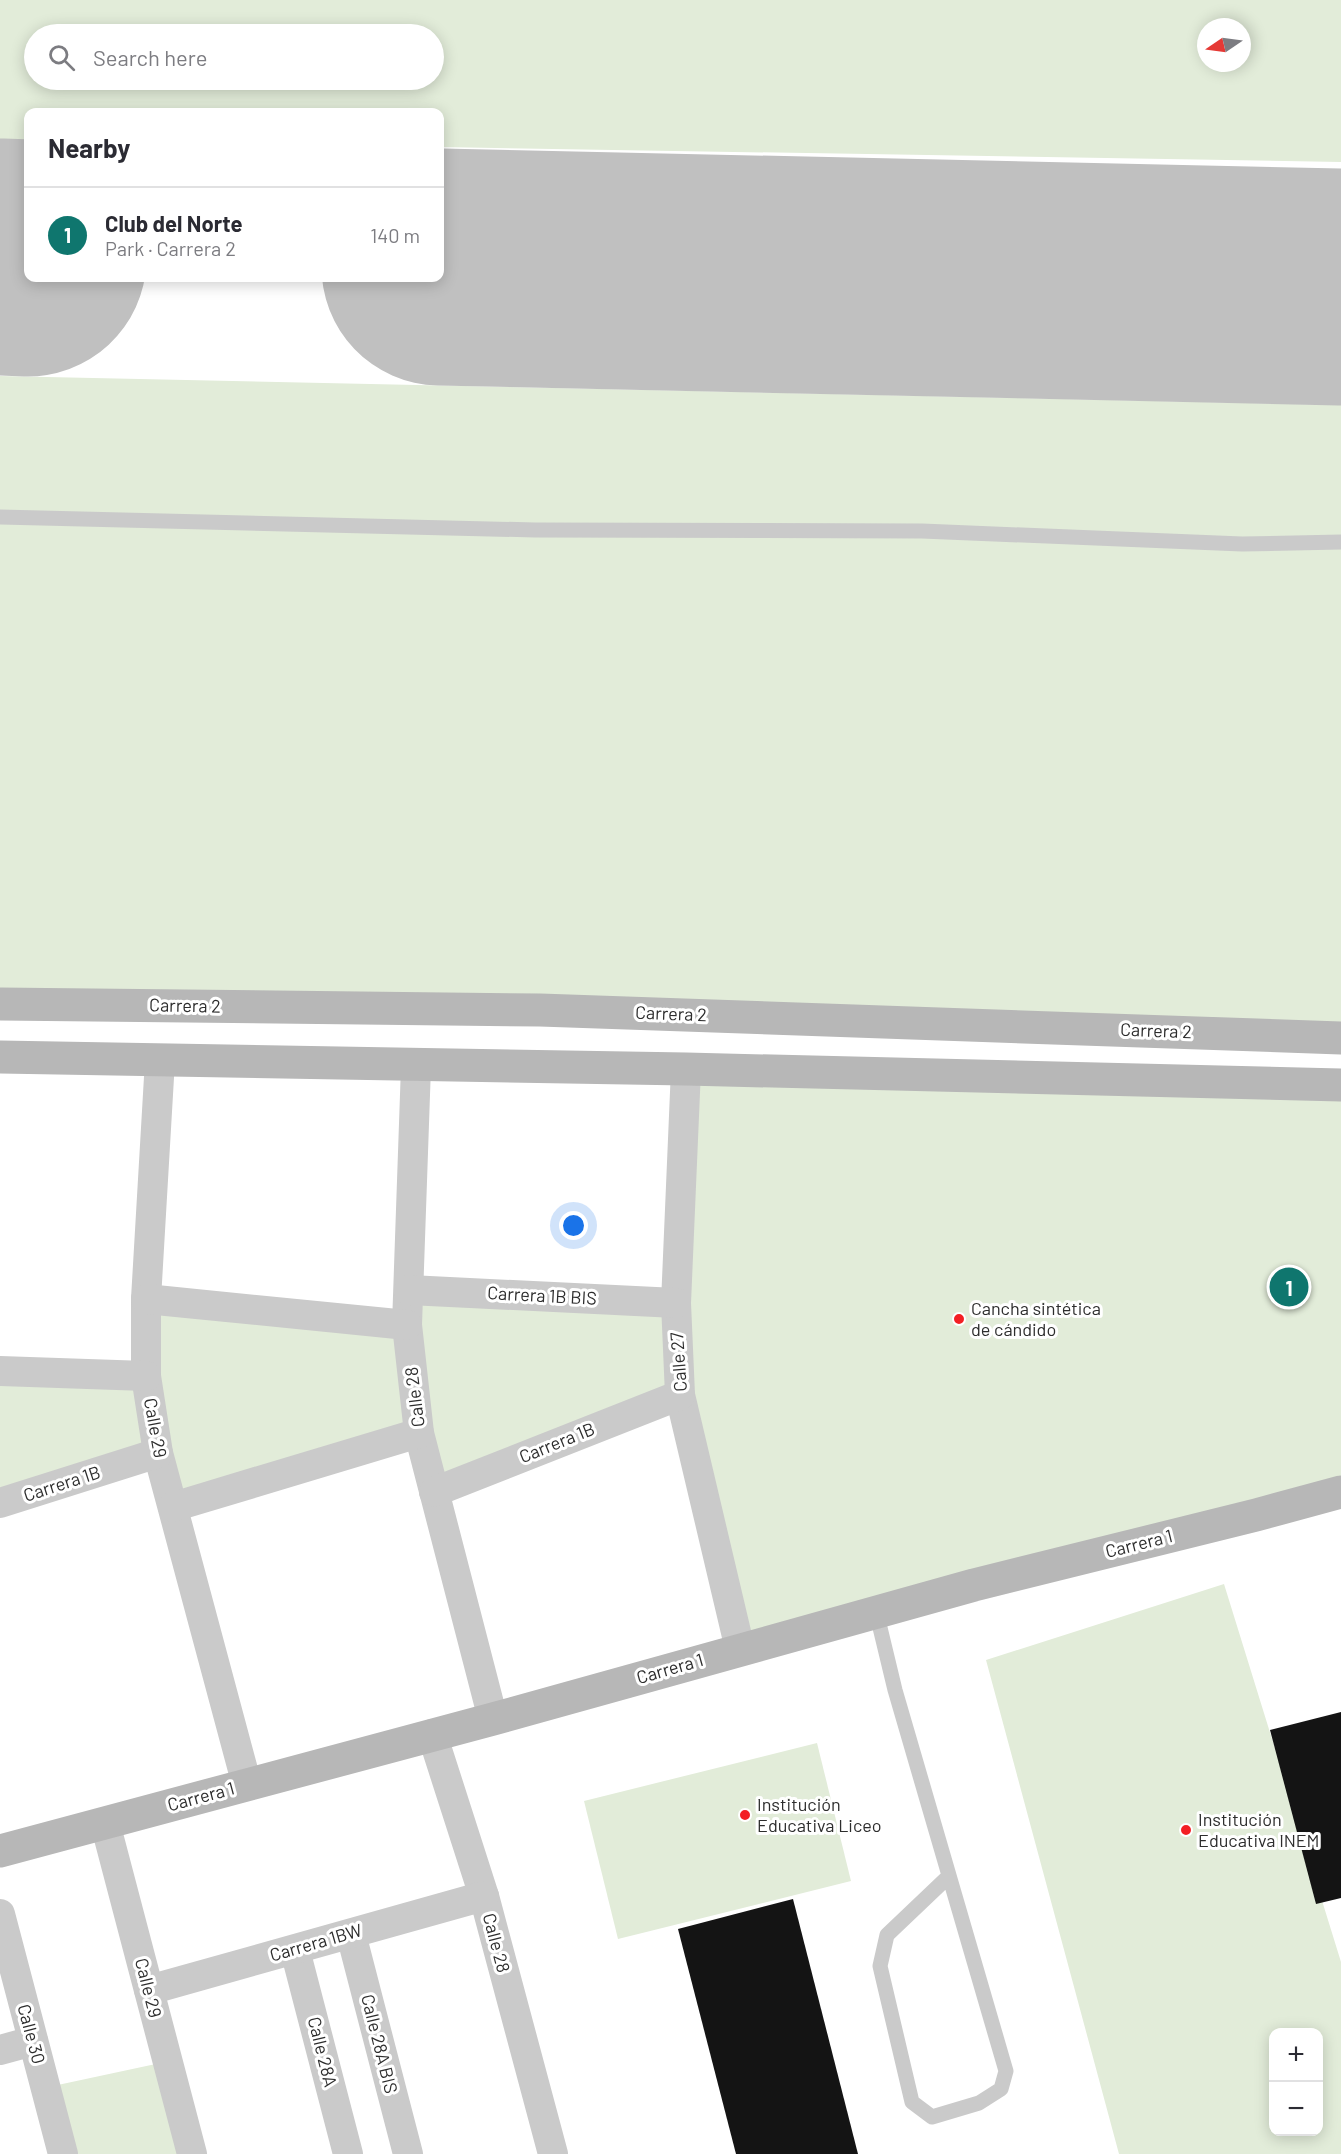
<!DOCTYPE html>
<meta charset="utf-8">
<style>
:root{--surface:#fff;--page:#f7f7f7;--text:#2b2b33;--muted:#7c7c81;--line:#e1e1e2;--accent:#0f766e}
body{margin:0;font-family:Barlow,sans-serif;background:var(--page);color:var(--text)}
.controls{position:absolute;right:18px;bottom:18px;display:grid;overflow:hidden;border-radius:12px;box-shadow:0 3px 15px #0003}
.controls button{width:54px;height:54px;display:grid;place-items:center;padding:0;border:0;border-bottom:2px solid var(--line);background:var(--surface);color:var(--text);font:30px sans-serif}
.compass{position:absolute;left:1197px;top:18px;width:54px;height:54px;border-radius:50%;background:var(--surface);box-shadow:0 3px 15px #0003;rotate:257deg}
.you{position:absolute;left:574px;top:1226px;width:21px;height:21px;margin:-15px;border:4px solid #fff;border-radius:50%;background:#1a73e8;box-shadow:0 0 0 9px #1a73e833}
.badge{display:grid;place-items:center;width:39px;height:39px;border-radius:50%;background:var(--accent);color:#fff;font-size:20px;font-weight:700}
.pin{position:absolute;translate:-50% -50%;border:3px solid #fff;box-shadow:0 2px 6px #0006}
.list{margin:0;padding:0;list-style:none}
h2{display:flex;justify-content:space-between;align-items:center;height:78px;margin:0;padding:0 24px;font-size:26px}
h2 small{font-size:20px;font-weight:400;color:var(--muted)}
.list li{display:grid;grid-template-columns:39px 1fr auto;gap:18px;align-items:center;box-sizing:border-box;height:96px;padding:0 24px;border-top:2px solid var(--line)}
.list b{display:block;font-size:22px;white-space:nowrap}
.list p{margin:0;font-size:20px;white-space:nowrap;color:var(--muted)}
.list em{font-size:20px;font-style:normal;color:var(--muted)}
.icon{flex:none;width:33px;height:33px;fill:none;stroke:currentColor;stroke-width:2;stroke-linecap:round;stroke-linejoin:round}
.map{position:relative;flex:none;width:1341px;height:2154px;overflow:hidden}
.search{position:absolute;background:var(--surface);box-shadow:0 3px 15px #0003;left:24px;top:24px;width:420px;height:66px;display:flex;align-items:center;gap:15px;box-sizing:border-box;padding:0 21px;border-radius:33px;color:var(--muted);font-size:22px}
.panel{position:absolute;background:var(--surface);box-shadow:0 3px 15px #0003;left:24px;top:108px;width:420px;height:174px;border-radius:12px}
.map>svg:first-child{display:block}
.green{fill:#e2ecd9;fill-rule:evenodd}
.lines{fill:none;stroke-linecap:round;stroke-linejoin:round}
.runway{stroke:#c0c0c0;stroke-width:237}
.building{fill:#141414}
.lane{stroke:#cacaca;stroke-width:15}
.street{stroke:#cacaca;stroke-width:30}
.secondary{stroke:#b7b7b7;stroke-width:33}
.poi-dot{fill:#f31f24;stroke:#fff;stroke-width:2}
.labels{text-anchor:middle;stroke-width:6;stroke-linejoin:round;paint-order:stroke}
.street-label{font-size:18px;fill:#2d2d2d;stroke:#fff}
.poi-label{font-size:18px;fill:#2d2d2d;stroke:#fff;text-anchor:start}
</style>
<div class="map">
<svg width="1341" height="2154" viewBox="0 0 1341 2154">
<rect width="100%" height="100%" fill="#fff"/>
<!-- green -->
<g class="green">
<path d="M0,0H1341V162L440,147V112H28V141L0,140ZM1206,27H1242V63H1206ZM34,34H434V80H34Z"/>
<polygon points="0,376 1341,405 1341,1038 0,1004"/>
<polygon points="679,1071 1341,1082 1341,1492 746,1645 681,1387 436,1490 421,1431 174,1504 158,1453 0,1502 0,1372 146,1377 146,1301 410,1324 409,1294 679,1307"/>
<path d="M1224,1584L1341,1962V2154H1119L986,1660ZM1274,2032H1318V2132H1274Z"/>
<polygon points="817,1743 851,1881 618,1939 584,1801"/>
<polygon points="165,2062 189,2154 71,2154 53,2086"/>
</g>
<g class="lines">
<!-- runway -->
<g class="runway">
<polyline points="0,257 28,258"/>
<polyline points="440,267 1341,287"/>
</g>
</g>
<!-- building -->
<g class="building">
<polygon points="1341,1712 1341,1898 1316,1904 1270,1730"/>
<polygon points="793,1899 858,2154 736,2154 678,1929"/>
</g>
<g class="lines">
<!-- lane -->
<g class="lane">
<polyline points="0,517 535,530 922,531 1242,544 1341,542"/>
<polyline points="876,1611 895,1690 1006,2071 1001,2089 979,2103 932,2117 912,2102 880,1966 887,1935 949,1876"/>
</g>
<!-- street -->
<g class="street">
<polyline points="160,1060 146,1299 146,1376 158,1453 247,1785"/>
<polyline points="416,1066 407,1325 419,1433 493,1719"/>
<polyline points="686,1069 676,1303 680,1395 740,1649"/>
<polyline points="409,1290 676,1303"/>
<polyline points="146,1299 407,1325"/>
<polyline points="0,1371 146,1376"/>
<polyline points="434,1492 680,1395"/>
<polyline points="0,1503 158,1453"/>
<polyline points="173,1507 419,1433"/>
<polyline points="432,1734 484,1896 553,2154"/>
<polyline points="105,1823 192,2154"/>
<polyline points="0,1914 63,2154"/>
<polyline points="351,1934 408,2154"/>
<polyline points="295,1950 348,2154"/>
<polyline points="149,1990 484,1896"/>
<polyline points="0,2050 33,2041"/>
</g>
<!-- secondary -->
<g class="secondary">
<polyline points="0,1004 540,1010 1341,1038"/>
<polyline points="0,1057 686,1069 1341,1085"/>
<polyline points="0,1851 493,1719 974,1585 1256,1515 1341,1492"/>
</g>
</g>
<!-- markers -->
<g class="poi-dot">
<circle cx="959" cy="1319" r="6"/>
<circle cx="745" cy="1815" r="6"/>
<circle cx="1186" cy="1830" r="6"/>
</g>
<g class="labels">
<!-- street labels -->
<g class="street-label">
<text transform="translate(185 1006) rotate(1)" y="6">Carrera 2</text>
<text transform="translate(671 1014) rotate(2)" y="6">Carrera 2</text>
<text transform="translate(1156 1031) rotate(2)" y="6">Carrera 2</text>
<text transform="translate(542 1296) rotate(3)" y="6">Carrera 1B BIS</text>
<text transform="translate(679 1362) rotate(-94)" y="6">Calle 27</text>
<text transform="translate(415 1397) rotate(-97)" y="6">Calle 28</text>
<text transform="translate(155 1428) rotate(80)" y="6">Calle 29</text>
<text transform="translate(557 1443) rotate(-22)" y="6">Carrera 1B</text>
<text transform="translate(62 1484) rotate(-18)" y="6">Carrera 1B</text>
<text transform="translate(1139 1544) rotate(-14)" y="6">Carrera 1</text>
<text transform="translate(670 1669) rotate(-16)" y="6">Carrera 1</text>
<text transform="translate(201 1797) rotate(-15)" y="6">Carrera 1</text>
<text transform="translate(316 1943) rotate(-16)" y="6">Carrera 1BW</text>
<text transform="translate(496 1943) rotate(75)" y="6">Calle 28</text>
<text transform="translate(148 1988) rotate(76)" y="6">Calle 29</text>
<text transform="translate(31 2034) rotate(75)" y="6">Calle 30</text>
<text transform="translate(379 2044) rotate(76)" y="6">Calle 28A BIS</text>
<text transform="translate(322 2052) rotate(76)" y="6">Calle 28A</text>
</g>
<!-- poi labels -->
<g class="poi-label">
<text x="971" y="1315">Cancha sintética<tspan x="971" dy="21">de cándido</tspan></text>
<text x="757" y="1811">Institución<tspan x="757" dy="21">Educativa Liceo</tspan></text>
<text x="1198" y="1826">Institución<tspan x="1198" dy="21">Educativa INEM</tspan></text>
</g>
</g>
</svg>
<div class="controls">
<button>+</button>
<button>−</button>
</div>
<svg class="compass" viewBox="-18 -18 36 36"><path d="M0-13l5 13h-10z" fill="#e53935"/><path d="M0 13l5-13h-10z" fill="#7c7c81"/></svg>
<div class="you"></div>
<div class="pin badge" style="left:1289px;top:1287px">1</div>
<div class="search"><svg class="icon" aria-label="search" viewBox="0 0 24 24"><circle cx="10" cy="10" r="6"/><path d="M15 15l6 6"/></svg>Search here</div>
<section class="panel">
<h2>Nearby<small></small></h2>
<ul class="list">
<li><span class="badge">1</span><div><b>Club del Norte</b><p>Park · Carrera 2</p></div><em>140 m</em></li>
</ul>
</section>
</div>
